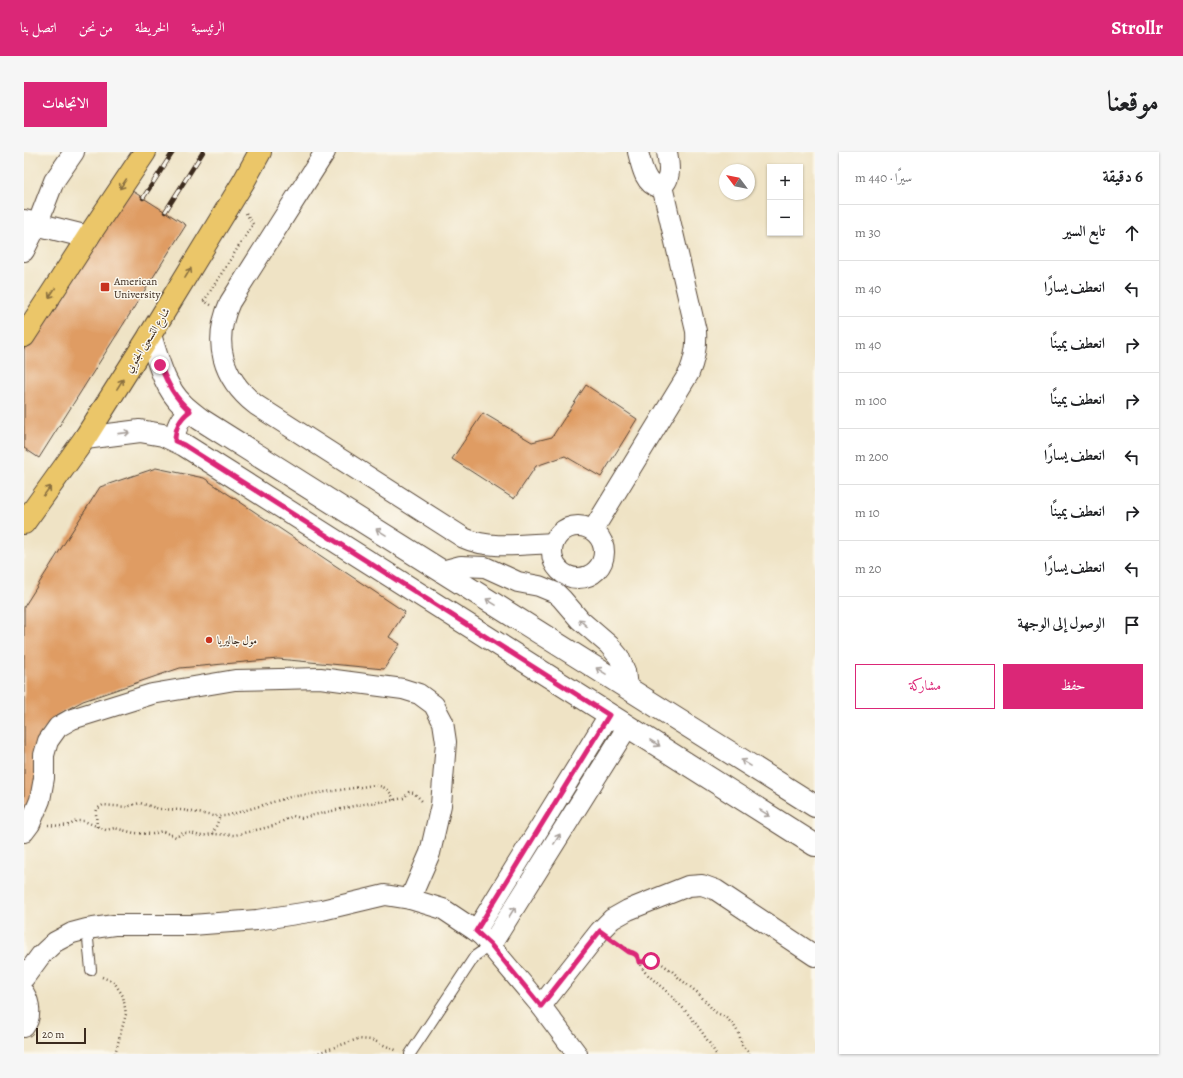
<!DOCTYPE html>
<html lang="ar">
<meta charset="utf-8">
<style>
:root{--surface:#fff;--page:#f6f6f6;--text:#202124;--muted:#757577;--line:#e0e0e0;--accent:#db2777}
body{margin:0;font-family:Alegreya,Amiri,serif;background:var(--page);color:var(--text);direction:rtl}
.controls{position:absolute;right:12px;top:12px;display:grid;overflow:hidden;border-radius:0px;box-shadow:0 1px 3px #0004}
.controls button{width:36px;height:36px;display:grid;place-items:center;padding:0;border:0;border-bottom:1px solid var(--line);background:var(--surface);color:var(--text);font:20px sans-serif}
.compass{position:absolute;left:695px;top:12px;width:36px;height:36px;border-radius:50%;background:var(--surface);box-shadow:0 1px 3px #0004;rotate:302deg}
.scale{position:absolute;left:12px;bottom:10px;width:50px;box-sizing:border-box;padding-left:4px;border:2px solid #3b2a1e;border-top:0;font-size:11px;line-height:14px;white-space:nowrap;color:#3b2a1e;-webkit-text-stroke:3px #fbf7ec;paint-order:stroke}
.stop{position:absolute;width:12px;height:12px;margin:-9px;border:3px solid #db2777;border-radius:50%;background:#fff}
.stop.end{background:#db2777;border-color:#fff;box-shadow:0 1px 4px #0008}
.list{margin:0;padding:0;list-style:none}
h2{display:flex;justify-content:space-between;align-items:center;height:52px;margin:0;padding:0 16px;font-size:17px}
h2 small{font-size:13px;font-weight:400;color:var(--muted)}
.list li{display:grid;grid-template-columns:26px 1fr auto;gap:12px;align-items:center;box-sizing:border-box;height:56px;padding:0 16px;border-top:1px solid var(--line)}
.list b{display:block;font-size:15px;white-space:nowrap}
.list em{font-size:13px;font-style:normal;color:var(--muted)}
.actions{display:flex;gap:8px;padding:12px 16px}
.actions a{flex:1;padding:9px 0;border:1px solid var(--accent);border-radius:0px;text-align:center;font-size:14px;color:var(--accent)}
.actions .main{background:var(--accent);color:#fff}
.icon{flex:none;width:22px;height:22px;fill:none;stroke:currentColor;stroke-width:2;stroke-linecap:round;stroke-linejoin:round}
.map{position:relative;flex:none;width:791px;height:902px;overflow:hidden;direction:ltr;border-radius:0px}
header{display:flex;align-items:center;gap:24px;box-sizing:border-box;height:56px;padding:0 20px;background:var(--accent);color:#fff}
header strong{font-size:19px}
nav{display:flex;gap:22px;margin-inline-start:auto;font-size:14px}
.intro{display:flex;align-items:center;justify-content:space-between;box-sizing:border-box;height:96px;padding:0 24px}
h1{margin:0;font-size:28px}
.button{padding:10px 18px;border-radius:0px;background:var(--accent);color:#fff;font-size:14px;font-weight:700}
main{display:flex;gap:24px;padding:0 24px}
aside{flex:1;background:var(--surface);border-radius:0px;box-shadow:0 1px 3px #0004}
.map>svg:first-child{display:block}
.building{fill:#df9c63}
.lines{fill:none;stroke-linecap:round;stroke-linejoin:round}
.service-casing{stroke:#564637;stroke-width:12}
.minor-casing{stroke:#564637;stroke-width:22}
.tertiary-casing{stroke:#564637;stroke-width:24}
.primary-casing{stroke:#564637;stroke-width:24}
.path{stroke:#564637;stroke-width:2.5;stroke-dasharray:1 3;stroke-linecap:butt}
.service{stroke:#fff;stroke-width:10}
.minor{stroke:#fff;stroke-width:20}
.tertiary{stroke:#fff;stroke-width:22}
.primary{stroke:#ebc669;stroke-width:22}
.rail-casing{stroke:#3b2a1e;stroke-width:4.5}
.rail{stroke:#fbf7ec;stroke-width:3;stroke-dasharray:9;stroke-linecap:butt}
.oneway{stroke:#8a7040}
.oneway2{stroke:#a79f9a}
.route{stroke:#db2777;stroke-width:5}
.poi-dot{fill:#c8321e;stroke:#fbf7ec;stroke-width:1.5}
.labels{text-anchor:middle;stroke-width:3;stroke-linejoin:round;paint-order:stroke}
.poi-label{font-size:11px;fill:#3b2a1e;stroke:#fbf7ec;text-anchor:start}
.street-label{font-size:11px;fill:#3b2a1e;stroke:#fbf7ec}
</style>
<header>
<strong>Strollr</strong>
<nav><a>الرئيسية</a><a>الخريطة</a><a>من نحن</a><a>اتصل بنا</a></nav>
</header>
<div class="intro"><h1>موقعنا</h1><a class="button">الاتجاهات</a></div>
<main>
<aside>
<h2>6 دقيقة<small>سيرًا · 440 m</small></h2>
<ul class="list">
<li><svg class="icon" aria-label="ahead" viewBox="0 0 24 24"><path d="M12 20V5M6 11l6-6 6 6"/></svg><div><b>تابع السير</b></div><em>30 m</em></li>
<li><svg class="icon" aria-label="left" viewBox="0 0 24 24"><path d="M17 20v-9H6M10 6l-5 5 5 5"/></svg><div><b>انعطف يسارًا</b></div><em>40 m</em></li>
<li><svg class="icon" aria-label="right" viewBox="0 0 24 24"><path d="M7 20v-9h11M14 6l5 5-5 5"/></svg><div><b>انعطف يمينًا</b></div><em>40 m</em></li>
<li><svg class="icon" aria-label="right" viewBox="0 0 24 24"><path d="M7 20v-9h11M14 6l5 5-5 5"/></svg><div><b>انعطف يمينًا</b></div><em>100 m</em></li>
<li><svg class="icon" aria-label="left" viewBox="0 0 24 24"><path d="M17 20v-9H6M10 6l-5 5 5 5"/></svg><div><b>انعطف يسارًا</b></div><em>200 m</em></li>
<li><svg class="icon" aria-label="right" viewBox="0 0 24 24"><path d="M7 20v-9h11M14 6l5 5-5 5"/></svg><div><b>انعطف يمينًا</b></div><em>10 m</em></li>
<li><svg class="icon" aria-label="left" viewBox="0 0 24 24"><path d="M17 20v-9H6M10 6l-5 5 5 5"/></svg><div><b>انعطف يسارًا</b></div><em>20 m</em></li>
<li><svg class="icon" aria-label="arrive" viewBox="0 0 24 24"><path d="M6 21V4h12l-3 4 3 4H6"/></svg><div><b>الوصول إلى الوجهة</b></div></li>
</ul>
<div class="actions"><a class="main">حفظ</a><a>مشاركة</a></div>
</aside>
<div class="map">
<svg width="791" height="902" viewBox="0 0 791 902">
<rect width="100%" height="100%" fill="#fbf7ec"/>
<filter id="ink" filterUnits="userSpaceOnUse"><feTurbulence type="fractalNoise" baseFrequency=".025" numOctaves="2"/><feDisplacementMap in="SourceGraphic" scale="8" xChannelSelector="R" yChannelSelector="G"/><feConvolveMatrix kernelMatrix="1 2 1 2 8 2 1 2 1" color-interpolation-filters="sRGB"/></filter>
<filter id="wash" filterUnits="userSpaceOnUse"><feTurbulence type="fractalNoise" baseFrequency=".012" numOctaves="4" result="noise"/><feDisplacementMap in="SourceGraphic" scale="16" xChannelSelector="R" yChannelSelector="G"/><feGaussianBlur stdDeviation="0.9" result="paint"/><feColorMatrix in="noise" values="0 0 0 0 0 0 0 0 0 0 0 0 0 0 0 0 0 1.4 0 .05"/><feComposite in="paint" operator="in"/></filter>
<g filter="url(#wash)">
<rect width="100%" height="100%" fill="#efe3c5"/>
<g id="blocks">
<!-- building -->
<g class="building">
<polygon points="102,35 162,73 15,306 0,296 0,197"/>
<polygon points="562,233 613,267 577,325 541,304 512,314 490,347 428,307 459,261 508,290 528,285"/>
<polygon points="132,316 180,326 381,460 365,485 376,492 360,517 254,507 156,516 59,549 33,563 19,579 15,625 0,667 0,455 76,335"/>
</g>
</g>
</g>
<g filter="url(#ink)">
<use href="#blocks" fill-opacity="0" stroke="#564637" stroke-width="1"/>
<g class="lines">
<defs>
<g id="service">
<polyline points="63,777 67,818"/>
<polyline points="386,902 451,804 467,793"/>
</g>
<g id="minor">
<path d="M301,0L206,150C188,190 198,226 232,253L440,386C466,398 501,392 529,391"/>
<path d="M614,0C617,11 620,32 634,35C649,31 645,12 643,0"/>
<polyline points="0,99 13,73 30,29 50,0"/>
<path d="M151,289C151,276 155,266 166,259"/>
<circle cx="554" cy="400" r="26"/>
<path d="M569,378L665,221C671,207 673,194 672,179L638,34"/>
<polyline points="418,419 437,414 461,415 494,430 515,434 532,441 538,447 556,468 585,493 595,505 601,519 603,535"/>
<polyline points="0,680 6,672 16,648 20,626 20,603 24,589 34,575 48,567 128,542 211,528 296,526 379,537 395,542 410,553 419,570 422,590 417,653 406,701 386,747"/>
<polyline points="452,779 585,563"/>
<polyline points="467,793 604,574"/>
<polyline points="0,826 17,803 31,790 48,781 63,777 90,773 168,773 233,768 298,758 361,743 386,747 419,757 452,779 459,785 517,854 553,902"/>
<path d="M0,841C6,851 8,865 0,875"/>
<polyline points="517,854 576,779 588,767 604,758 664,734 678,733 692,738 791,804"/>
</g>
<g id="tertiary">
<polyline points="0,69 64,85"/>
<path d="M126,183C134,208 140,235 159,253C164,258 170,262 176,267L791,654"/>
<polyline points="61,286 116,279 139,283 160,293 791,693"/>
</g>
<g id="primary">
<polyline points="0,184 68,79 121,0"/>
<polyline points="0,371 61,286 126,183 220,29 236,0"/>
</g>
</defs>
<!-- service casing -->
<use href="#service" class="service-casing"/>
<!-- minor casing -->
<use href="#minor" class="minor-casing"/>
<!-- tertiary casing -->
<use href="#tertiary" class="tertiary-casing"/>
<!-- primary casing -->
<use href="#primary" class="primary-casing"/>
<!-- path -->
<g class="path">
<polyline points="222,61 229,72"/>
<polyline points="187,153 180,149 229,72"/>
<polyline points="24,673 37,674 46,673 52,669 60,669 82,678 91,676 110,681 129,682 138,679 152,685 159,681 167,681 176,684 189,682 211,683 249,674 269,664 277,666 339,652 370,648 380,646 385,640 390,641 399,650"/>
<path d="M73,675L72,662L73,657L79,653L102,655L116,651L135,657L159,658L189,664H202L266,645L351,633C362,635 366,638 370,648"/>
<polyline points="189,682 196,664"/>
<path d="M591,790C595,793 613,802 614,805C617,811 617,816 622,821C631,830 641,837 649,846C666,862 680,882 692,902"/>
<polyline points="615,811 627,809 638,812 648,819 656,827 674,841 691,860 701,865 709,872 715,882 718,893 726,902"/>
<polyline points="78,825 90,830 99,844 102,862 91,902"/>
<polyline points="291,902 334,887 348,888 374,899"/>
</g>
<!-- service -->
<use href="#service" class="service"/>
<!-- minor -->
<use href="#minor" class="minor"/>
<!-- tertiary -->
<use href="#tertiary" class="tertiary"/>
<!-- primary -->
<use href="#primary" class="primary"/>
<defs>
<g id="rail">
<polyline points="119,46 149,0"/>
<polyline points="141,60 179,0"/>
</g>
</defs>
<!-- rail casing -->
<use href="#rail" class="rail-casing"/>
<!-- rail -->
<use href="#rail" class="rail"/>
</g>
<!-- one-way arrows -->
<defs><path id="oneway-shaft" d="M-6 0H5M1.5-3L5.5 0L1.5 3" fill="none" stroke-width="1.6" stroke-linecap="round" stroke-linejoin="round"/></defs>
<g class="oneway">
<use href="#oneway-shaft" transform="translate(99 32) rotate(124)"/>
<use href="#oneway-shaft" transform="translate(164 121) rotate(-59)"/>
<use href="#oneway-shaft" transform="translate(28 141) rotate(123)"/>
<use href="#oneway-shaft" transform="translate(96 232) rotate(-58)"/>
<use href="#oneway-shaft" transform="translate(23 339) rotate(-54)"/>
</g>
<g class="oneway2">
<use href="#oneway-shaft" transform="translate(100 281) rotate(-6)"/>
<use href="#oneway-shaft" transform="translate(357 380) rotate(-148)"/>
<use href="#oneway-shaft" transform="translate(467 450) rotate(-148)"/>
<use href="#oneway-shaft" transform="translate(559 471) rotate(-138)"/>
<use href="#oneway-shaft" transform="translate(577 519) rotate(-148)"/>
<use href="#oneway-shaft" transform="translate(631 591) rotate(32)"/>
<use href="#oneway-shaft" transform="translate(722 611) rotate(-148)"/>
<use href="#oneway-shaft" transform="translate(741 661) rotate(32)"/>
<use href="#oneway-shaft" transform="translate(533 687) rotate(-58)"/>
<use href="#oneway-shaft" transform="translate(488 760) rotate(-58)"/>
</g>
</g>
<g class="lines" filter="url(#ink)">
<!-- route -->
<path class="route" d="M136,213C144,232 150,245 166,259C155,267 151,276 151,289L160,293L585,563L452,779L467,793L517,854L576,779L605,800C612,801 614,804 615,810L627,809"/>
</g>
<!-- markers -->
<g class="poi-dot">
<rect x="76" y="130" width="10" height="10" rx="2"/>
<circle cx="185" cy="488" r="4"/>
</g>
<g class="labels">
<!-- poi labels -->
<g class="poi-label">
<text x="90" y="133">American<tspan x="90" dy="13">University</tspan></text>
<text x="193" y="492">مول جاليريا</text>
</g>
<!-- street labels -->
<g class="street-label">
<text transform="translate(123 188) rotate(-58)" y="4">شارع التسعين الجنوبي</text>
</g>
</g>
</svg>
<div class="controls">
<button>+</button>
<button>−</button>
</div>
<svg class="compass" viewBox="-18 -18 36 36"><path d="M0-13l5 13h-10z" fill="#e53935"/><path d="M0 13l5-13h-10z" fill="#757577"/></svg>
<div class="scale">20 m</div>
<div class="stop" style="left:627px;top:809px"></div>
<div class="stop end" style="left:136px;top:213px"></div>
</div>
</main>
